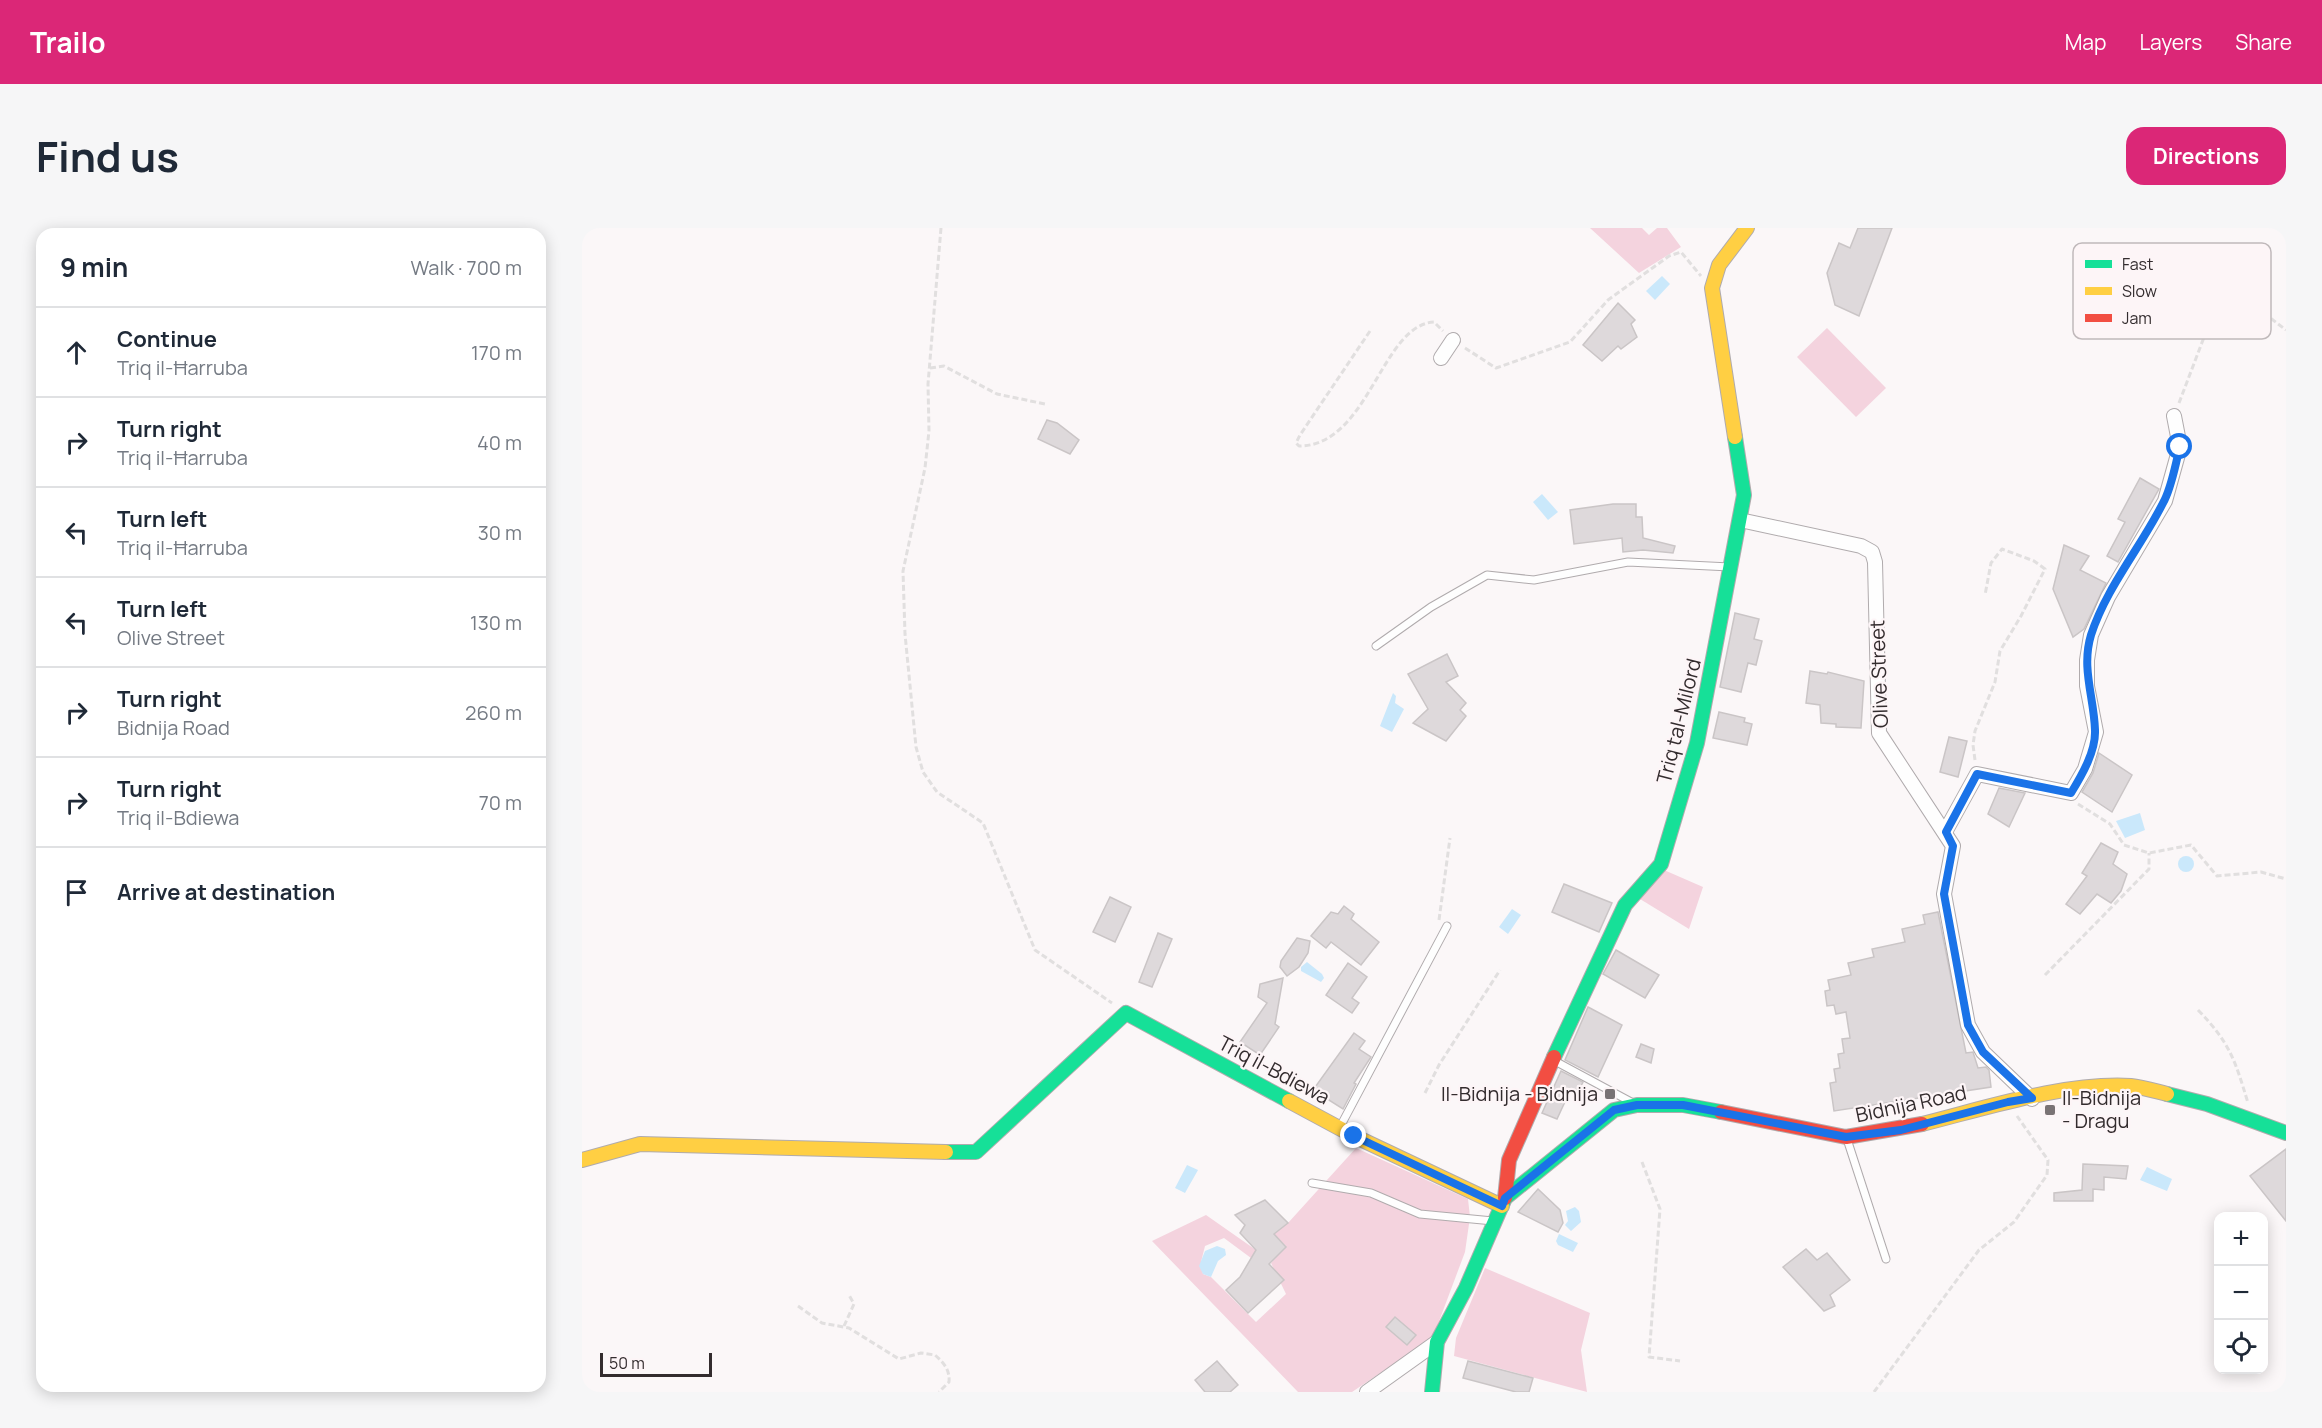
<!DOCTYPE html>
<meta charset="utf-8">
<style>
:root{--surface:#fff;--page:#f6f6f7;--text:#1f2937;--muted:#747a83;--line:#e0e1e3;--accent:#db2777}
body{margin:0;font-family:Manrope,sans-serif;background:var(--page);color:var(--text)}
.controls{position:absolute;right:18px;bottom:18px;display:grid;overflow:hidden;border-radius:12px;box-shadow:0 3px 15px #0003}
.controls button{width:54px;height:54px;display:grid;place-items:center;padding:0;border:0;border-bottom:2px solid var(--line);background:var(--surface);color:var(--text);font:30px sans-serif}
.scale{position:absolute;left:18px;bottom:15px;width:112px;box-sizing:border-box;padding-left:6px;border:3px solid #332c2e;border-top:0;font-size:16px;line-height:21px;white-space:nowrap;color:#332c2e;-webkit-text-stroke:4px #fdf5f7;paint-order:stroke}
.stop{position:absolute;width:18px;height:18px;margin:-14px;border:4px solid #1a73e8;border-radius:50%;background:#fff}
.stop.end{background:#1a73e8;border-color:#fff;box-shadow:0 2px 6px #0008}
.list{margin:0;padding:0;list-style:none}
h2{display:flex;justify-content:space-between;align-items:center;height:78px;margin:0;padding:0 24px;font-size:26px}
h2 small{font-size:20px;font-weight:400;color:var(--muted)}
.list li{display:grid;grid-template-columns:39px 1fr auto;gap:18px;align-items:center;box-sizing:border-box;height:90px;padding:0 24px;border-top:2px solid var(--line)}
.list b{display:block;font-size:22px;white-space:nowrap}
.list p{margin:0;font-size:20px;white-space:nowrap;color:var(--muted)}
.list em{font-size:20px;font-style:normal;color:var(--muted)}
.icon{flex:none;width:33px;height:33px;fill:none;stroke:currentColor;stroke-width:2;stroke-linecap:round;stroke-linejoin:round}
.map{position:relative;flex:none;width:1704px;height:1164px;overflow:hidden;border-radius:18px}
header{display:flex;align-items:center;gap:36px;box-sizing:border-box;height:84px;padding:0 30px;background:var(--accent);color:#fff}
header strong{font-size:28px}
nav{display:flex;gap:33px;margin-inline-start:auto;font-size:21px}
.intro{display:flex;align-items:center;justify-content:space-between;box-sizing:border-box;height:144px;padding:0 36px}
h1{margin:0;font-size:42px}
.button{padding:15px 27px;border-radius:18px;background:var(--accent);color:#fff;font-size:21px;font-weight:700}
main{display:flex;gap:36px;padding:0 36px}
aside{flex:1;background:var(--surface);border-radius:18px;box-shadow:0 3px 15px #0003}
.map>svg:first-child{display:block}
.green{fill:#f4d3de}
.water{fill:#cae8fb}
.building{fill:#ded9db;stroke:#cac5c6;stroke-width:1.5}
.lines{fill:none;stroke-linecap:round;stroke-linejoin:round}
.lane-casing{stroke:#b0abad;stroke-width:9}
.street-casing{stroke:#b0abad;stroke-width:16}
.fast-casing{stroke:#b0abad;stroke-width:16}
.slow-casing{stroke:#b0abad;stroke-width:16}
.jam-casing{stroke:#b0abad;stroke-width:16}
.path{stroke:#e1dfdf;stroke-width:3;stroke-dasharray:6 3;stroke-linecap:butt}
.lane{stroke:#fefefe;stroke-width:7}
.street{stroke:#fefefe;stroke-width:14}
.fast{stroke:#16e098;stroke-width:14}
.slow{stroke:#ffcf43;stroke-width:14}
.jam{stroke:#f24e42;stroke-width:14}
.route{stroke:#1a73e8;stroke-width:8}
.poi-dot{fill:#797375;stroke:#fdf5f7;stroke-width:2}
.labels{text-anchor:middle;stroke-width:4.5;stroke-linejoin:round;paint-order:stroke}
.street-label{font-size:20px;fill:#332c2e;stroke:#fdf5f7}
.poi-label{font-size:20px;fill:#332c2e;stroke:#fdf5f7;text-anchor:end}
.key{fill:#fdf5f7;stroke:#c0b9bb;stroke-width:1.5}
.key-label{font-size:16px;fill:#332c2e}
</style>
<header>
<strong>Trailo</strong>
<nav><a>Map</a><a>Layers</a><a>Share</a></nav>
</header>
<div class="intro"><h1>Find us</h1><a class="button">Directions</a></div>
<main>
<aside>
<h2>9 min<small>Walk · 700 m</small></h2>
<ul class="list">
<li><svg class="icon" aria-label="ahead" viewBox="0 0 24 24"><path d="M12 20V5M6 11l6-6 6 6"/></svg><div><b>Continue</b><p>Triq il-Ħarruba</p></div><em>170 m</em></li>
<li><svg class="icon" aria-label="right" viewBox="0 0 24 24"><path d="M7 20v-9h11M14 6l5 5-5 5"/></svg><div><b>Turn right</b><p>Triq il-Ħarruba</p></div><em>40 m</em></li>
<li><svg class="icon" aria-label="left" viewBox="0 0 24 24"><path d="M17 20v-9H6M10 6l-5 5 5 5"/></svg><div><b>Turn left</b><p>Triq il-Ħarruba</p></div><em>30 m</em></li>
<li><svg class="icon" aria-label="left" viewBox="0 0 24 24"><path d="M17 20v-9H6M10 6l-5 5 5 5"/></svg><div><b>Turn left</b><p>Olive Street</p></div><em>130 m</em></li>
<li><svg class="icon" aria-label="right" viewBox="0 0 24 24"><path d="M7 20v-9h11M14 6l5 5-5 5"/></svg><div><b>Turn right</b><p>Bidnija Road</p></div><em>260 m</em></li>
<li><svg class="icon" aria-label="right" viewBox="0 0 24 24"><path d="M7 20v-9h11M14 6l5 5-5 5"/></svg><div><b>Turn right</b><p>Triq il-Bdiewa</p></div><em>70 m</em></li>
<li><svg class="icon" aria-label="arrive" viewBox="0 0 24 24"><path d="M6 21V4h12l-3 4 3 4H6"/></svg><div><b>Arrive at destination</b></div></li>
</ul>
</aside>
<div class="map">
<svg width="1704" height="1164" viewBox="0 0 1704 1164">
<rect width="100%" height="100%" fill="#fbf7f8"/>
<!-- green -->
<g class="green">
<polygon points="1008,0 1060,0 1067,7 1075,0 1085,0 1099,19 1057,45"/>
<polygon points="1245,100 1304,160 1274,189 1215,129"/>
<polygon points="1082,642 1121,659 1107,701 1058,671"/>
<polygon points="774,920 886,971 888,989 883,1024 853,1104 843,1115 770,1164 716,1164 570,1013 624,987 674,1022 669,1030 642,1010 623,1018 619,1034 621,1046 629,1049 674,1094 704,1066 689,1035 704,1018 692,1006 706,995"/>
<polygon points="903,1040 1008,1085 999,1122 1005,1164 872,1128 874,1110"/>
</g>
<!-- water -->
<g class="water">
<polygon points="1080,48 1088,56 1073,72 1064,63"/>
<polygon points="960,266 976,284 966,292 951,274"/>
<polygon points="811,465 814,468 813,475 822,481 810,504 798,498"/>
<polygon points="1558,585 1563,602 1543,610 1534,593"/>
<circle cx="1604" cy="636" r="8"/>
<polygon points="930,681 939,687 926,706 917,699"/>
<polygon points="725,734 740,746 742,750 739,754 719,743 719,739"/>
<polygon points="605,937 616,942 603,965 593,960"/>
<polygon points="1565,939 1590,951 1585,963 1558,952"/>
<polygon points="993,979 997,983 999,994 989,1003 983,997 986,993 984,983"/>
<polygon points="977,1006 996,1015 991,1024 976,1017 974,1013"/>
<polygon points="635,1018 643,1021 644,1027 636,1033 629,1049 621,1046 617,1038 623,1023"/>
</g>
<!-- building -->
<g class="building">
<polygon points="1276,0 1310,0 1277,88 1253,77 1245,45 1257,15 1268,20"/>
<polygon points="1036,75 1053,92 1049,96 1055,109 1039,121 1036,118 1020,133 1001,117"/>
<polygon points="465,192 475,195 497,212 488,226 456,211"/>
<polygon points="1558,250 1577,261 1536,334 1525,328 1543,294 1536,291"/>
<polygon points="1031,276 1054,276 1054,289 1060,289 1061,310 1093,318 1091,325 1061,322 1041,324 1040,310 992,316 988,282"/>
<polygon points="1482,317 1507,328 1498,342 1524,355 1502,401 1491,409 1471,361"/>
<polygon points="1153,385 1177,391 1172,411 1180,413 1174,437 1166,435 1159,464 1138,459"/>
<polygon points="865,426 876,448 864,454 884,475 878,482 884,488 864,513 831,495 846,481 826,446"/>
<polygon points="1228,443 1245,446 1246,444 1282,453 1279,500 1254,499 1254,496 1239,495 1238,477 1224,475"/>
<polygon points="1137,484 1163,490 1162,494 1170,496 1165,517 1131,510"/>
<polygon points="1367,509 1385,513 1376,549 1358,544"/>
<polygon points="1517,525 1550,547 1530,584 1500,564 1511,545"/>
<polygon points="1417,560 1443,565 1427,599 1406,586"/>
<polygon points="1519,615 1536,624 1531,636 1545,646 1539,663 1529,675 1515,666 1498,686 1484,676 1505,648 1500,645"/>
<polygon points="982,656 1030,675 1017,704 970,684"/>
<polygon points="528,669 549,679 533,714 511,704"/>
<polygon points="762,678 772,686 769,691 797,714 779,737 749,714 744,720 729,708 749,684 756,686"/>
<polygon points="1356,684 1384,825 1391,824 1396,840 1404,839 1407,842 1409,859 1252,883 1248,855 1254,854 1252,841 1258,840 1256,826 1262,825 1260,811 1268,810 1264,784 1254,786 1252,777 1245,778 1243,763 1248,762 1246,752 1269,747 1266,735 1292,729 1290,721 1323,714 1320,701 1343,696 1341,687"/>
<polygon points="576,705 590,711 570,759 557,754"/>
<polygon points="715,710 728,713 726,725 717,739 705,748 698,739 699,733"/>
<polygon points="1034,722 1077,747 1063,770 1021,746"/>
<polygon points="766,735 785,749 770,770 777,775 770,785 744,767"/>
<polygon points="701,750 693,796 697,799 678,827 658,814 685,775 676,769 678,756"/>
<polygon points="1006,779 1040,797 1016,849 983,832"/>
<polygon points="772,805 783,813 777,821 789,829 772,855 774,856 761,881 731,862"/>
<polygon points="1059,816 1072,821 1069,835 1054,829"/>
<polygon points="979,843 1001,854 995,866 988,863 975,891 960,885"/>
<polygon points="1704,921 1704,993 1668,948"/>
<polygon points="1501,936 1546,938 1544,951 1522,949 1522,962 1511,961 1511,973 1472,973 1472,965 1500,962"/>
<polygon points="956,961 978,982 981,995 976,1004 936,984"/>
<polygon points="683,972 706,995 692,1006 704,1019 687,1036 702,1052 666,1085 644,1062 658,1049 674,1022 658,1005 663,997 653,987"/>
<polygon points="1224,1021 1235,1032 1245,1025 1268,1052 1248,1067 1253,1078 1242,1083 1201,1039"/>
<polygon points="813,1089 834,1107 825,1117 804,1099"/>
<polygon points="635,1133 656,1157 648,1164 623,1164 613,1152"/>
<polygon points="886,1133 951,1150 947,1164 934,1164 881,1150"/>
</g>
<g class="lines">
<defs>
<g id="lane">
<polyline points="794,418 849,379 905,347 952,352 1046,334 1148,339"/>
<polyline points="971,832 1051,875"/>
<polyline points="758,899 865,698"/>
<polyline points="1265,911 1304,1031"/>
<polyline points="730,955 789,965 838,986 911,993"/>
</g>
<g id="street">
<polyline points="859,130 871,112"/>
<polyline points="1158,292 1279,318 1290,324 1293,334 1297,505 1371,618 1362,666 1386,797 1401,824 1450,871"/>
<polyline points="1363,604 1395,546 1489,565 1503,541 1514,504 1505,458 1505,432 1509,407 1526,369 1583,273 1598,219 1592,188"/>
<polyline points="785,1164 855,1114"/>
</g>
<g id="fast">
<polyline points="972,829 1043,677 1079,636 1115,515 1162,267 1153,209"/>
<polyline points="1585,866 1625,876 1704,905"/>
<polyline points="364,924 394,924 544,785 707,873"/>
<polyline points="850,1164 855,1114 884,1060 923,970 1032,882 1055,877 1101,877 1139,884"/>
</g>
<g id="slow">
<polyline points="1153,209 1130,60 1137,37 1165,0"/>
<polyline points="707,873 772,908 920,978"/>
<path d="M1340,896C1404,880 1483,854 1549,858C1560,859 1573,863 1585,866"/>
<polyline points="0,932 58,916 364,924"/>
</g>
<g id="jam">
<polyline points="1139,884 1264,909 1340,896"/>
<polyline points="923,970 927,932 972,829"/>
</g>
</defs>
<!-- lane casing -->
<use href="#lane" class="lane-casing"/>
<!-- street casing -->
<use href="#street" class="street-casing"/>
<!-- fast casing -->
<use href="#fast" class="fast-casing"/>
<!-- slow casing -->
<use href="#slow" class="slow-casing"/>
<!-- jam casing -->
<use href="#jam" class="jam-casing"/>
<!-- path -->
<g class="path">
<polyline points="359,0 346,156 347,203 343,240 321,343 323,406 334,519 341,544 355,564 401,595 453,722 530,775"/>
<path d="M788,103L718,207L714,215L717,218C787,218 799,97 852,94L861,103"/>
<polyline points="883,120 914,140 988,114 1026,72 1087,28 1099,24 1119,48"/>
<polyline points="348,140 362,138 415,166 463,176"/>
<polyline points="1597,175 1643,54 1660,50 1674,79 1704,102"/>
<polyline points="1393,532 1391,517 1393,503 1413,454 1418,423 1439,388 1463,341 1452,333 1420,321 1409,335 1403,367"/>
<polyline points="1496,576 1528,596 1542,617 1567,625 1609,617 1635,648 1679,644 1704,651"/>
<polyline points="857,692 868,610"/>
<polyline points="1463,747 1567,641 1567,625"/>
<path d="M1616,782C1648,815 1653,832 1666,875"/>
<polyline points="843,865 857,837 918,742"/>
<polyline points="1060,934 1078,981 1067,1129 1098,1133"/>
<path d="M216,1078L240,1095L267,1100L317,1131L339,1125L353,1127C362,1135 368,1142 367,1154L357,1164"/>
<polyline points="262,1098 272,1076 267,1067"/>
<polyline points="1292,1164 1397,1022 1432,994 1465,947 1466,932 1435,888"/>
</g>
<!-- lane -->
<use href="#lane" class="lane"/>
<!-- street -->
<use href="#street" class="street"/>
<!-- fast -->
<use href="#fast" class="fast"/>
<!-- slow -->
<use href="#slow" class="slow"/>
<!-- jam -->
<use href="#jam" class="jam"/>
</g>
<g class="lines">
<!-- route -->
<path class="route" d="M772,908L920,978L923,970L1032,882L1055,877H1101L1264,909L1319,902L1426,874L1450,870L1401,824L1386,797L1362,666L1371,618L1364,604L1395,546L1489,565C1500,547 1514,523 1513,502C1512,469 1499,440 1509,407C1524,360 1559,319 1581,275C1590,259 1593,237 1598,219"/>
</g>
<!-- markers -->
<g class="poi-dot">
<rect x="1022" y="860" width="12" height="12" rx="3"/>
<rect x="1462" y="876" width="12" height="12" rx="3"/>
</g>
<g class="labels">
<!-- street labels -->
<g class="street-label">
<text transform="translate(1297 446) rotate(-92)" y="7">Olive Street</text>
<text transform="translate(1097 493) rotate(-76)" y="7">Triq tal-Milord</text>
<text transform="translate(692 842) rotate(28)" y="7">Triq il-Bdiewa</text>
<text transform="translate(1329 876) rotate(-12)" y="7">Bidnija Road</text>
</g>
<!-- poi labels -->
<g class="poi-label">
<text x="1016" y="873">Il-Bidnija - Bidnija</text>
<text x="1480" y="877" text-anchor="start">Il-Bidnija<tspan x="1480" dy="23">- Dragu</tspan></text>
</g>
</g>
<!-- legend -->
<rect x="1491" y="15" width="198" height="96" rx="9" class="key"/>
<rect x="1503" y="32" width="27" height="8" fill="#16e098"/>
<rect x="1503" y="59" width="27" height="8" fill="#ffcf43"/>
<rect x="1503" y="86" width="27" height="8" fill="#f24e42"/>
<g class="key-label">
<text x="1540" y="42">Fast</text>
<text x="1540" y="69">Slow</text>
<text x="1540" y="96">Jam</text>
</g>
</svg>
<div class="controls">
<button>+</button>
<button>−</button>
<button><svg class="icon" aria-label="locate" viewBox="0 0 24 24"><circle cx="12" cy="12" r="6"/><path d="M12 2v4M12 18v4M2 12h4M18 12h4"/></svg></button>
</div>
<div class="scale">50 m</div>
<div class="stop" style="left:1598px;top:219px"></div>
<div class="stop end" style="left:772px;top:908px"></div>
</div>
</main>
